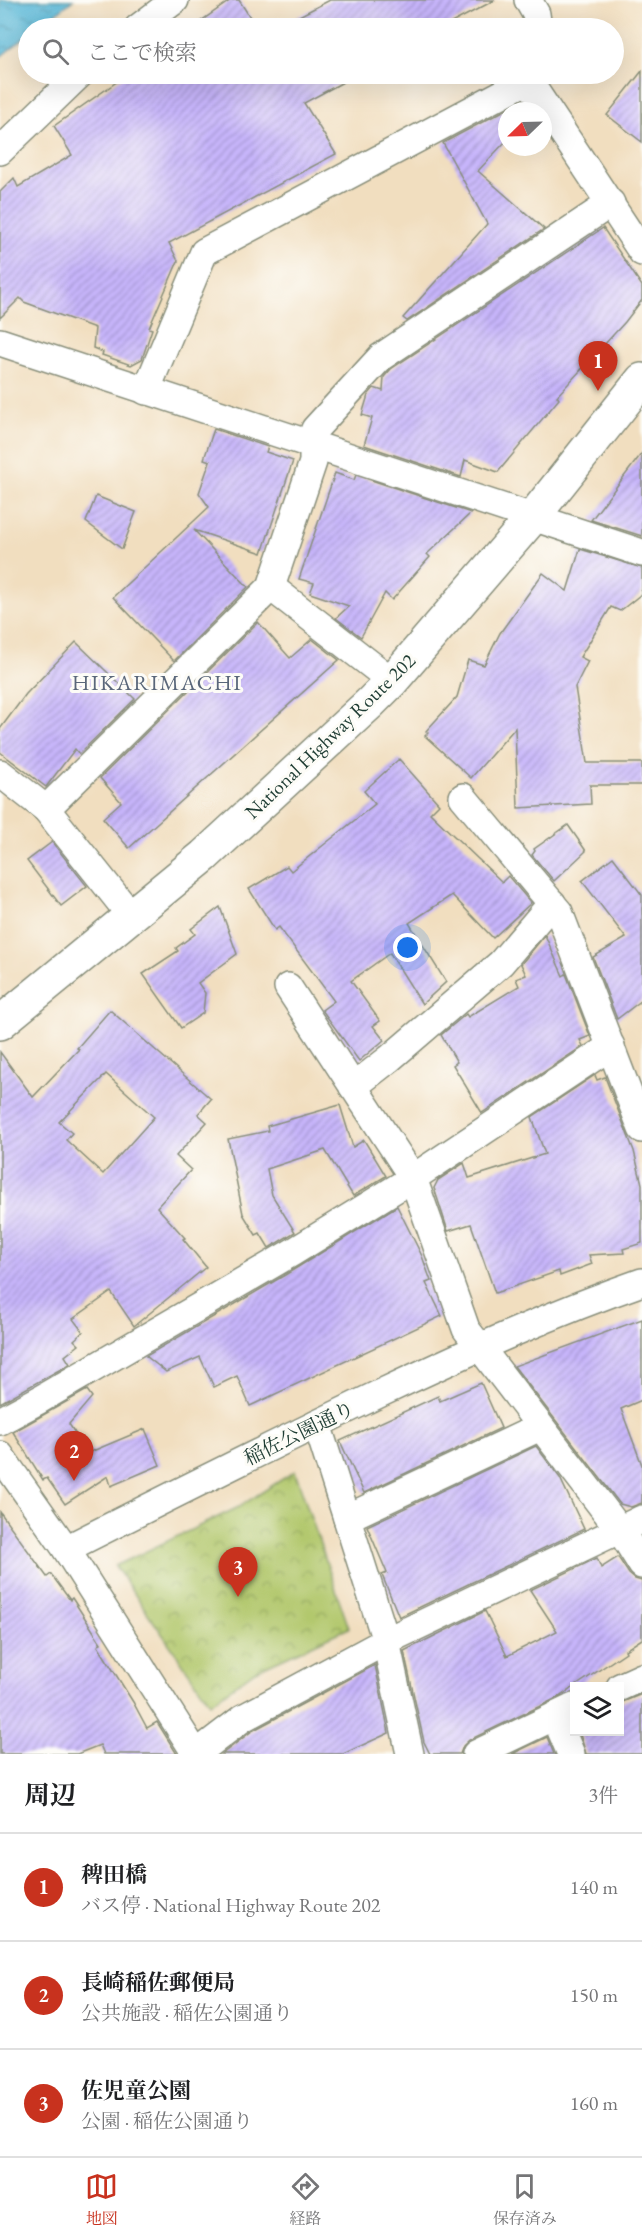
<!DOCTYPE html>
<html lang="ja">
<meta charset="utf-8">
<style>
:root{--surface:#fff;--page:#f6f6f6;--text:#202124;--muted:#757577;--line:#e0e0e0;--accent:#c8321e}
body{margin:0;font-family:"EB Garamond","Noto Serif JP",serif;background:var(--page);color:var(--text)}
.controls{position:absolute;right:18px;bottom:18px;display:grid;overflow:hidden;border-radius:0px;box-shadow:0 6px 24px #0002}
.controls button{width:54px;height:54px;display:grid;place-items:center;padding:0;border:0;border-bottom:2px solid var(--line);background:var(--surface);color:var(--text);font:30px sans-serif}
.compass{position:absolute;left:498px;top:102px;width:54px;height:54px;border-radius:50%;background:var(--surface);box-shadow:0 6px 24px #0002;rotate:247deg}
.you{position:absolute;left:408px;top:948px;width:21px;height:21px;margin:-15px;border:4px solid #fff;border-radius:50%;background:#1a73e8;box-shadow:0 0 0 9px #1a73e833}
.badge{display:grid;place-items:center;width:39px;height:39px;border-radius:50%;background:var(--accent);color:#fff;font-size:20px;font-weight:700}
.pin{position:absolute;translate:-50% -50px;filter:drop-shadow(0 2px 3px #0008)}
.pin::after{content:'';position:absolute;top:32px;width:21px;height:18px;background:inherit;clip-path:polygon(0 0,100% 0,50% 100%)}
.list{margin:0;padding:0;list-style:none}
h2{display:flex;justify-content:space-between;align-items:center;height:78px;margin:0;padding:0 24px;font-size:26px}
h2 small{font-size:20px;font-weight:400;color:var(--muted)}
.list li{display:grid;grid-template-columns:39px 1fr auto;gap:18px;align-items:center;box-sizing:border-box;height:108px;padding:0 24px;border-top:2px solid var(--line)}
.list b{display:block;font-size:22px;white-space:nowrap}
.list p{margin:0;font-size:20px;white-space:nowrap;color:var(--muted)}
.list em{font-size:20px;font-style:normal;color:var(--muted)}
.icon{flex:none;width:33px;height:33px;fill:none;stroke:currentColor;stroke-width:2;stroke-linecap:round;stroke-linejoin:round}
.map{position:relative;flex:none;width:642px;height:1754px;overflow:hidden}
.search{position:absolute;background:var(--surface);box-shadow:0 6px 24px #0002;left:18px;right:18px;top:18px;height:66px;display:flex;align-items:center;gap:15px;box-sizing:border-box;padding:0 21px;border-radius:33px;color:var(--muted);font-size:22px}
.sheet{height:402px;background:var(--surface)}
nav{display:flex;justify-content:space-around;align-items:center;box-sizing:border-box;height:84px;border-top:2px solid var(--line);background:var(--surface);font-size:16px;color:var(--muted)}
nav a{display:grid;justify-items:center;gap:3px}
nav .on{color:var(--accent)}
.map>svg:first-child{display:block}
.park{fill:url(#park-crowns);stroke:#688250;stroke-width:1.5}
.water{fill:url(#water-ripples);stroke:#3c7a86;stroke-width:1.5}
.building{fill:url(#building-hatch);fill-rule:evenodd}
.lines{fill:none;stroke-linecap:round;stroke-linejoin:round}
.minor-casing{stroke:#888e7a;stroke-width:30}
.highway-casing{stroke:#888e7a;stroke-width:36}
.minor{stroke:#fff;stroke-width:27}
.highway{stroke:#fff;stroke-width:33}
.labels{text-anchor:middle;stroke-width:6;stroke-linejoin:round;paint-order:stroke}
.street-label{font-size:20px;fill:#1f3d34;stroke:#fdfcf7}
.quarter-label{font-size:22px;letter-spacing:1.5px;fill:#5a677a;stroke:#fdfcf7}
</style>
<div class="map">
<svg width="642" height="1754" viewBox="0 0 642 1754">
<defs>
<pattern id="park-crowns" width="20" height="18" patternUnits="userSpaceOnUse" patternTransform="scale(1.5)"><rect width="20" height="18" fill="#b2c86d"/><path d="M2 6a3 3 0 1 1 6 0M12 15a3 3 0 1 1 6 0" fill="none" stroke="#90a45a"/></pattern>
<pattern id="water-ripples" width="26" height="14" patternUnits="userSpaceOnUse" patternTransform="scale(1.5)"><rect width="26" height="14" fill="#59b7d7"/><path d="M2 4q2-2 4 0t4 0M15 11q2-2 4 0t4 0" fill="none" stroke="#4996af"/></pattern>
<pattern id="building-hatch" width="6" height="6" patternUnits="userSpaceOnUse" patternTransform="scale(1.5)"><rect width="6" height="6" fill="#c7b5fb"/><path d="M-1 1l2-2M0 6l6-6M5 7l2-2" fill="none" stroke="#a194cc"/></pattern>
</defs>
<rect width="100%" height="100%" fill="#fdfcf7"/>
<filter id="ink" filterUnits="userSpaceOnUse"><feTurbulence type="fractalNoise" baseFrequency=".0167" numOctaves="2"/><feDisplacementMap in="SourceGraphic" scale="12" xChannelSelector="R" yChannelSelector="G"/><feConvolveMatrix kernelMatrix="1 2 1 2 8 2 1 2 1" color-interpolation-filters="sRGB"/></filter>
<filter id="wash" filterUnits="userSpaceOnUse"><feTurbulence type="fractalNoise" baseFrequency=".008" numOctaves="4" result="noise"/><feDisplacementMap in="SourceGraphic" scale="24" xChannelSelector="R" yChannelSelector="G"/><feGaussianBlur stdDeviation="1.35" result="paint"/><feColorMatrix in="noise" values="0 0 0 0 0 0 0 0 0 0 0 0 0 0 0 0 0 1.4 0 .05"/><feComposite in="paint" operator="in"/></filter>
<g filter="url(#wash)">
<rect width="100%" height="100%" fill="#f1debf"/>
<!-- park -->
<polygon class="park" points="295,1471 349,1628 255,1671 210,1703 115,1566 239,1507"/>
<!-- water -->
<polygon class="water" points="0,0 73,0 37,28 28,28 28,35 0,57"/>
<g id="blocks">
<!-- building -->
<g class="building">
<polygon points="231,0 239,0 257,28 191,28"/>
<polygon points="330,0 495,0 442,28 276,28"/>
<polygon points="642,71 642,142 607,115"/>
<polygon points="128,74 358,74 304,103 336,154 169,243 178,261 149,328 152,329 142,359 131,365 102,355 103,352 93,348 95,328 24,302 20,298 0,318 0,192 14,178 18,187 72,155 54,126"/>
<polygon points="507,109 507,140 478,171 544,229 407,321 403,318 487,224 443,143"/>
<polygon points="603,228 642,286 642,300 625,322 557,396 559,399 498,472 465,460 461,477 364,445 372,418 362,415 368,395 374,388 383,391 384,377 391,369"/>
<polygon points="214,429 268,447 266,452 293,461 262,553 194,530 248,587 174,661 113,597 209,507 199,493 210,461 204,459"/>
<polygon points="642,453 642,536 591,520"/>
<polygon points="335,473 354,480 356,475 471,513 427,554 430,557 392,600 385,593 361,637 336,618 349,606 310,593 314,583 299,579"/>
<polygon points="96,496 136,512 122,549 86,522"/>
<polygon points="580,549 642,568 642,589 640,595 620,611 611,607 580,657 588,661 575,687 587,763 642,763 642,785 590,785 591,804 518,808 515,728 471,778 425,736 428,733 426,731 457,697 468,660 484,665 500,633 543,573 567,591"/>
<polygon points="258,622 290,658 312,639 339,660 129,848 103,818 121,802 100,778"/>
<polygon points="76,642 135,699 79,754 75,749 46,787 0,752 0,729 26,694"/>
<polygon points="399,759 439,804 430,813 502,882 508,876 531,903 493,938 452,895 409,923 446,982 422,1004 390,953 351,981 380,1021 373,1026 384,1040 359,1061 322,1010 334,1001 279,927 275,930 249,889 287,866 291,871 375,804 364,791"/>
<polygon points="568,825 586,851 554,881 532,855 535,851 534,849"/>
<polygon points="52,842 87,886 61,906 27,861"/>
<polygon points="613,857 642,895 642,1000 617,1019 593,957 626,938 582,881"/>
<polygon points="220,907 237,954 198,983 205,993 203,1013 181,1028 143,974 178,951 176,948 195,934 191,929"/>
<polygon points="545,935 563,976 566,974 590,1036 580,1040 583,1046 482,1113 453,1065 457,1062 441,1035 466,1014 468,1017 519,986 516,979 526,975 521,964"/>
<path d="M110,1010L211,1099L198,1114L207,1122L176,1156L191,1170L157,1207L185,1238L183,1239L206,1267L134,1326L111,1292L73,1319L83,1332L74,1340L79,1345L65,1356L70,1364L0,1403V1052L33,1097L79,1049L77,1048ZM106,1074L154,1117L103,1174L66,1140L72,1133L59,1122Z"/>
<polygon points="595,1075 597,1080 605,1077 634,1151 642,1184 642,1243 623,1249 624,1253 589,1255 592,1264 560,1276 559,1271 495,1293 471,1224 448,1231 434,1188 438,1180 464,1163 469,1178 545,1154 532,1117"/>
<polygon points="340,1105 353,1147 364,1140 386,1176 353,1196 325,1150 267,1169 272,1195 295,1232 269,1248 260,1233 256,1235 243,1214 228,1139 268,1131 267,1126"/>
<polygon points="397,1206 422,1256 431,1281 426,1283 442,1316 250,1406 237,1376 214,1387 200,1357 166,1372 146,1356 285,1275"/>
<polygon points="642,1319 642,1400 621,1409 642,1465 642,1503 631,1507 620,1504 514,1366"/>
<polygon points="481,1383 501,1428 364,1493 340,1441 438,1396 440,1401"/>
<polygon points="87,1390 92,1397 69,1424 88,1453 145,1429 160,1465 111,1486 108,1476 65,1504 47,1478 43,1480 13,1432"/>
<polygon points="536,1446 560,1478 584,1529 399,1617 382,1575 387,1573 367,1526"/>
<polygon points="0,1512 47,1577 51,1574 70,1600 72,1598 101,1643 98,1646 133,1702 147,1728 157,1722 177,1754 104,1754 100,1745 77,1754 0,1754"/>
<polygon points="618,1557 629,1574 635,1579 642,1581 642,1639 625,1650 626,1652 559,1697 469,1740 463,1746 460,1754 430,1754 424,1742 404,1651 485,1611 507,1656 557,1631 530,1590 597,1558 601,1568"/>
<polygon points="375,1665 389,1733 343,1754 222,1754 252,1731"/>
<polygon points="642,1694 642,1754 586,1754 579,1731 620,1731 620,1703"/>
<polygon points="547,1737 554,1754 512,1754"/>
</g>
</g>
</g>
<g filter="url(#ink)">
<use href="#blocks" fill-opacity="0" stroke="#888e7a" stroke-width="1.5"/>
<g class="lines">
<defs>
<g id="minor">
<polyline points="528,0 536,14 538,28"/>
<polyline points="138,28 175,0"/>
<polyline points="528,80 642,252"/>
<polyline points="0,151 80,74"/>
<polyline points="0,342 642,553"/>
<polyline points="146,391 204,252 528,80 533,74"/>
<polyline points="271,587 392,681"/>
<polyline points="0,773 46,809 132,917"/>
<polyline points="463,797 559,912 642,1129"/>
<polyline points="46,809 271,587 313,462 313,434 315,429 381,357 611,203"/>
<polyline points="288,987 413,1178 466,1329 620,1530 642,1565"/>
<polyline points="353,1087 389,1059 501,963 552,903"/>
<polyline points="0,1421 39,1400 293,1252 413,1178 611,1046"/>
<polyline points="317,1424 386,1641 410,1754"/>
<path d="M0,1455L66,1549C171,1496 277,1443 383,1392C468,1352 553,1313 642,1282"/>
<polyline points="347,1518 540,1427"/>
<polyline points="66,1549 196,1754"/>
<polyline points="620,1687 642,1677"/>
<polyline points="555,1716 571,1754"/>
<polyline points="196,1754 243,1718 386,1641 642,1519"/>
<polyline points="476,1754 574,1707"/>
</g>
<polyline id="highway" points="0,1023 204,856 370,703 392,681 533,517 642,380"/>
</defs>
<!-- minor casing -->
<use href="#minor" class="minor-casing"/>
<!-- highway casing -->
<use href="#highway" class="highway-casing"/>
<!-- minor -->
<use href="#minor" class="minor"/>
<!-- highway -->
<use href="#highway" class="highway"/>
</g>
</g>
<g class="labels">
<!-- street labels -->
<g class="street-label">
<text transform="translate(330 736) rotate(-44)" y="7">National Highway Route 202</text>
<text transform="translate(299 1433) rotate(-26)" y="7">稲佐公園通り</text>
</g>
<!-- quarter labels -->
<g class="quarter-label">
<text x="157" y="690">HIKARIMACHI</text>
</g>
</g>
</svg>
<div class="controls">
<button><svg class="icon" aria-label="layers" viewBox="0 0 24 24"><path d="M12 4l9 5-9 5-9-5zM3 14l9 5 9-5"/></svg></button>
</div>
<svg class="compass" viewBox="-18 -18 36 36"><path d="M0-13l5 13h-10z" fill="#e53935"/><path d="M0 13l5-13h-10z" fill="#757577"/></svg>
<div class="you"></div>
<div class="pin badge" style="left:598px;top:391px">1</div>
<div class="pin badge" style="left:74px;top:1481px">2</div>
<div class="pin badge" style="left:238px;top:1597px">3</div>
<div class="search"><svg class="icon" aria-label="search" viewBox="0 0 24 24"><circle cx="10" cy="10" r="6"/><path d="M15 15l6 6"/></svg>ここで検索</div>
</div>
<section class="sheet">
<h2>周辺<small>3件</small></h2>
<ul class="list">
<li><span class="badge">1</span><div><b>稗田橋</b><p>バス停 · National Highway Route 202</p></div><em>140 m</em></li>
<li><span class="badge">2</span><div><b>長崎稲佐郵便局</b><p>公共施設 · 稲佐公園通り</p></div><em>150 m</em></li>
<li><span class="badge">3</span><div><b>佐児童公園</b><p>公園 · 稲佐公園通り</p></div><em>160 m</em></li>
</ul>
</section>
<nav>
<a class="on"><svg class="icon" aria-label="map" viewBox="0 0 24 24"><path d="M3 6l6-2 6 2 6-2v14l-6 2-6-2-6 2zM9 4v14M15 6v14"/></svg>地図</a>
<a><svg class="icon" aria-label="directions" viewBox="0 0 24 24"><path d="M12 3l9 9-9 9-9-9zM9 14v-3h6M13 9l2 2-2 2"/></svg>経路</a>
<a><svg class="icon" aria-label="saved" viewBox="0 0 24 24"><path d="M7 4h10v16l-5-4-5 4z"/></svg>保存済み</a>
</nav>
